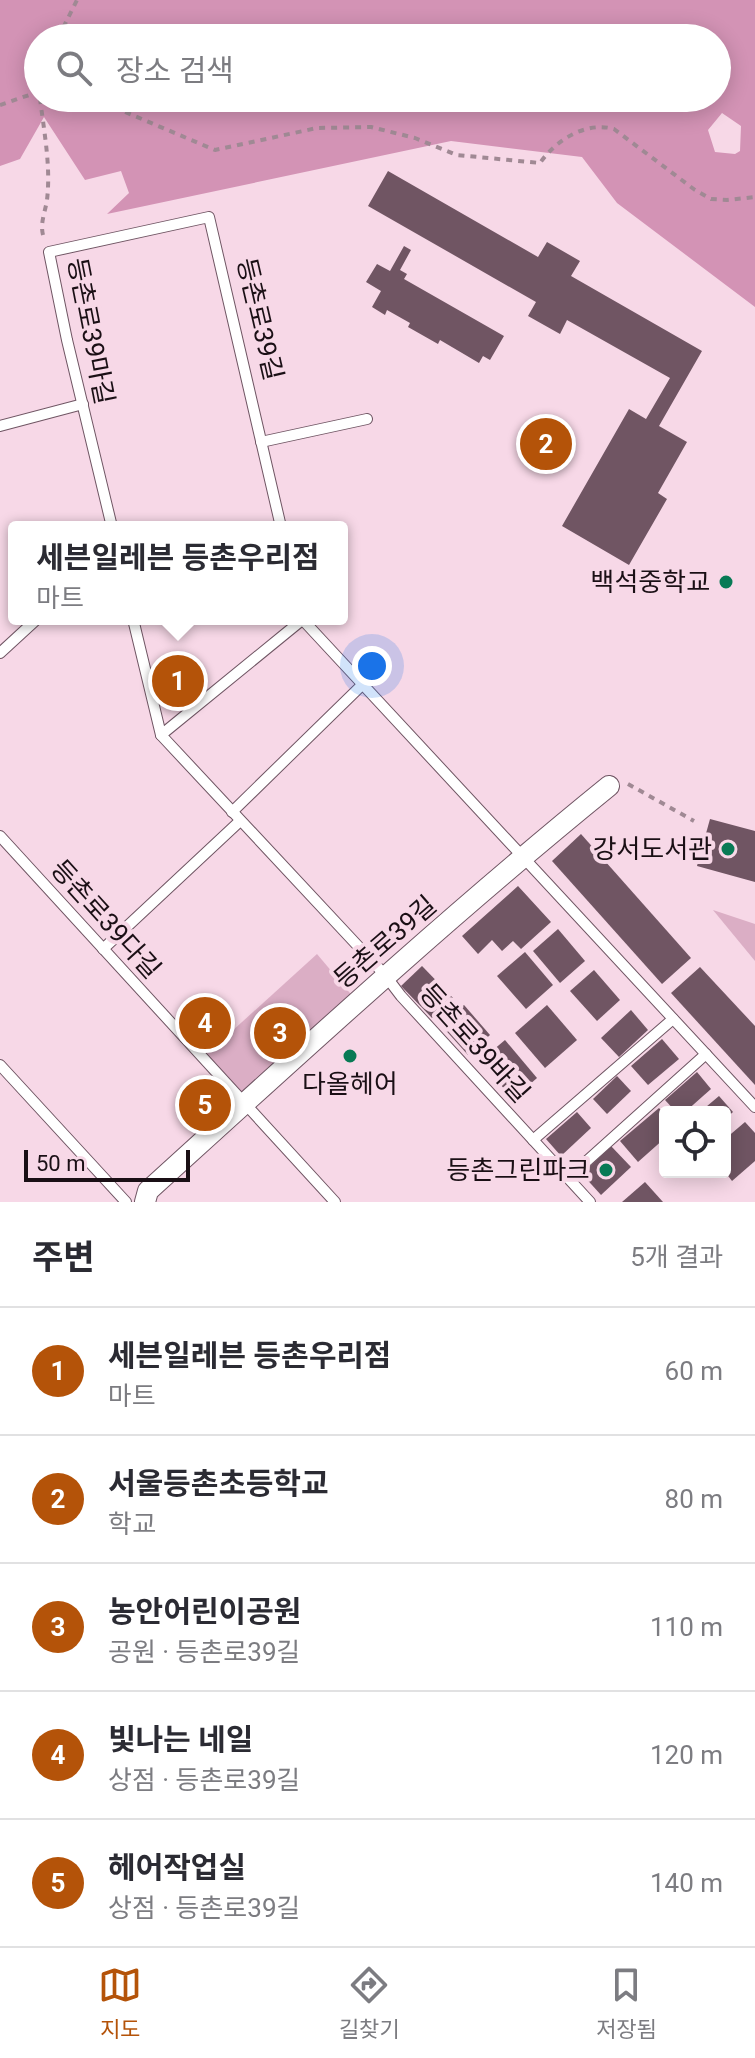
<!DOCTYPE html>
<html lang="ko">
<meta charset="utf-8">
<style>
:root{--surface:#fff;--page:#f2f2f3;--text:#2b2b33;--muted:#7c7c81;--line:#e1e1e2;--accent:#b45309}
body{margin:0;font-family:Roboto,"Noto Sans KR",sans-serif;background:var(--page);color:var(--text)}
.controls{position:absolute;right:24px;bottom:24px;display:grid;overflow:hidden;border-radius:8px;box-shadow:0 4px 20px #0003}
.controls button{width:72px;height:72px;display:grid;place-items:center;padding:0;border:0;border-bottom:2px solid var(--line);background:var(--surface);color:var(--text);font:40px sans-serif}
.scale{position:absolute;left:24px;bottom:20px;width:166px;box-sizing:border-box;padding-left:8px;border:4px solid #1a0f15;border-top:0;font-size:22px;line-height:28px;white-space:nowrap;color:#1a0f15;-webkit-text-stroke:6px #f7d8e7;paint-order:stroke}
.you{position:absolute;left:372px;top:666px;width:28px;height:28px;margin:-20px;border:6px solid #fff;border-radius:50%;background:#1a73e8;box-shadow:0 0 0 12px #1a73e833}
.badge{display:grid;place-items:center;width:52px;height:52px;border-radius:50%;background:var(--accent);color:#fff;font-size:26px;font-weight:700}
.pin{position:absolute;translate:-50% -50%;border:4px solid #fff;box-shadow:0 2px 8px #0006}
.popup{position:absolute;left:8px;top:521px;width:340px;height:104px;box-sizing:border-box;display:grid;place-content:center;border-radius:8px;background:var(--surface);filter:drop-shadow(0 2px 6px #0005);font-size:26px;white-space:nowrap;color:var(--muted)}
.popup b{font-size:30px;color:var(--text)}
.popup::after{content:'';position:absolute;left:50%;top:100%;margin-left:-16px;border:16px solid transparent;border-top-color:var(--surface)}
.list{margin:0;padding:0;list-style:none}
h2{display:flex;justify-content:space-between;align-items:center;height:104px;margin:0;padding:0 32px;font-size:34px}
h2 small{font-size:26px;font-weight:400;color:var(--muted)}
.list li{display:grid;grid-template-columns:52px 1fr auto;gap:24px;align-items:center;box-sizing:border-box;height:128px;padding:0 32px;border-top:2px solid var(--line)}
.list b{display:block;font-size:30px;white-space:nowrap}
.list p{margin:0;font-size:26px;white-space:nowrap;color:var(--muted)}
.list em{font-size:26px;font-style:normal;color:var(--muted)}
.icon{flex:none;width:44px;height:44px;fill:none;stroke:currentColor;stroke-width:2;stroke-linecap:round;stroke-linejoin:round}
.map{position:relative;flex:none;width:755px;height:1202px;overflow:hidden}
.search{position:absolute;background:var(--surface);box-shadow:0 4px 20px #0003;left:24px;right:24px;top:24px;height:88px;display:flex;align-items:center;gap:20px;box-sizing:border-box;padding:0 28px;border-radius:44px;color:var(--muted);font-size:30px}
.sheet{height:744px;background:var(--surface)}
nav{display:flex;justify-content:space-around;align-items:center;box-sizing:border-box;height:112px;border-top:2px solid var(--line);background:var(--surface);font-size:22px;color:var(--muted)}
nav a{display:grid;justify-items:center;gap:4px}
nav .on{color:var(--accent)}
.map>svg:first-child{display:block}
.green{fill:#dbaec5}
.forest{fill:#d393b5;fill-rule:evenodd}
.building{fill:#705563}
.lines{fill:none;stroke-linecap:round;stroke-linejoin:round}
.lane-casing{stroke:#6f5563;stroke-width:12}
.street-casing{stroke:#6f5563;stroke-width:22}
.path{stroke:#a08994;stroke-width:4;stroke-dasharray:6 6;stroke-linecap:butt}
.lane{stroke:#fff;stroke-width:10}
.street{stroke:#fff;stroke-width:20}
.poi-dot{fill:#087a55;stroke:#f7d8e7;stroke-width:3}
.labels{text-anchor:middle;stroke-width:8;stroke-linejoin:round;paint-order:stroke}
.street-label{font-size:26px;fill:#1a0f15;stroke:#f7d8e7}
.poi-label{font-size:26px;fill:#1a0f15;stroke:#f7d8e7;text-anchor:end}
</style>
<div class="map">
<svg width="755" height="1202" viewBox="0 0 755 1202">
<rect width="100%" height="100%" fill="#f7d8e7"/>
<!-- green -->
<g class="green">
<polygon points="713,910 755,924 755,961"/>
<polygon points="317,954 360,1005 244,1112 199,1061"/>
</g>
<!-- forest -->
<path class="forest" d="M0,0H755V307L617,203L582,157L451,141L107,214L129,193L121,171L85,180L44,117L20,159L0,166ZM38,38H717V98H38ZM722,113L741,126L740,151L735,154L715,152L708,130Z"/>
<!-- building -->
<g class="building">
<polygon points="388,171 538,257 547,242 580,261 571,276 702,351 659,426 687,442 658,493 667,499 629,565 562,526 629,409 646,419 670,378 567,320 560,334 528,316 536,302 368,206"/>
<polygon points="404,246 411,250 400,270 407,274 404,279 504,336 490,360 483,356 479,363 440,340 438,344 408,327 410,323 387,310 385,315 372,307 381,291 366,282 377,264 390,271"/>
<polygon points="710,819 755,831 755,882 697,866"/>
<polygon points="581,834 691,958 662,984 552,861"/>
<polygon points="518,886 551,922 521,949 513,941 502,951 492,940 478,954 462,936"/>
<polygon points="558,929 585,961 560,983 533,951"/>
<polygon points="525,952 553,985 526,1009 497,976"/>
<polygon points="422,966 453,998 432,1018 401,986"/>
<polygon points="700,967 755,1026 755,1085 671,993"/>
<polygon points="594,970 620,1000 597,1021 570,991"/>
<polygon points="464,1005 490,1035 468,1055 441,1025"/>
<polygon points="547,1005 577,1040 545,1068 515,1033"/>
<polygon points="631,1010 648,1030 619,1057 601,1038"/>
<polygon points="662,1039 679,1059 648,1085 631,1066"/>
<polygon points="505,1040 537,1078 513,1099 480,1061"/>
<polygon points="697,1072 711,1089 685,1112 676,1112 665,1100"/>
<polygon points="617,1076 631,1091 607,1114 593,1099"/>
<polygon points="719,1096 733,1112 725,1119 725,1112 700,1112"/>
<polygon points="659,1108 665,1115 665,1138 638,1162 620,1141"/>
<polygon points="577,1112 591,1128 561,1156 546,1139"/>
<polygon points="745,1122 755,1133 755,1161 732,1181 725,1172 725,1139"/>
<polygon points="611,1146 631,1167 601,1195 582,1174"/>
<polygon points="645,1182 663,1202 622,1202"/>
</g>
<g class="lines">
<defs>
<g id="lane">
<polyline points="0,426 83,404"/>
<polyline points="261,442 367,419"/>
<polyline points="112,527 67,340 49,252 209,217 281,527"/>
<polyline points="133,619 161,735 385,975 401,996 590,1202"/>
<polyline points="302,619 755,1107"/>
<polyline points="0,653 37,619"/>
<polyline points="161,735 302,620"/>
<polyline points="232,812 362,685"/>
<polyline points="0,836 335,1202"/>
<polyline points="103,949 240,821"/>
<polyline points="0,1065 126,1202"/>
<polyline points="533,1140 673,1019"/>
<polyline points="568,1178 706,1054"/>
</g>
<path id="street" d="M145,1202L148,1191C300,1053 450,915 609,786"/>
</defs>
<!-- lane casing -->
<use href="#lane" class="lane-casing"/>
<!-- street casing -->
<use href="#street" class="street-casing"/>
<!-- path -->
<g class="path">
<polyline points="58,38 77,0"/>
<path d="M40,98C44,132 51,166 47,200C45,213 39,225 44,238"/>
<path d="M92,98L215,150L317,128L371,127L415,138L457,155L540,163C556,140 586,121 614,129L695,190L711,199L727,200L755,197"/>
<polyline points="0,105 38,92"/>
<polyline points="628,784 694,821"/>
</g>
<!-- lane -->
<use href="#lane" class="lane"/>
<!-- street -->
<use href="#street" class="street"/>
</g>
<!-- markers -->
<g class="poi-dot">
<circle cx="726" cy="582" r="8"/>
<circle cx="728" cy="849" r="8"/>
<circle cx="350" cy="1056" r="8"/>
<circle cx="606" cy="1170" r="8"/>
</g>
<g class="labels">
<!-- street labels -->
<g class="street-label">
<text transform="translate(260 319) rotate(77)" y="9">등촌로39길</text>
<text transform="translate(91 331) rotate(79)" y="9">등촌로39마길</text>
<text transform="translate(106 919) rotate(48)" y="9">등촌로39다길</text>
<text transform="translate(385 942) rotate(-41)" y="9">등촌로39길</text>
<text transform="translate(475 1043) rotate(48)" y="9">등촌로39바길</text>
</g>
<!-- poi labels -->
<g class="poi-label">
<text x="710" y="591">백석중학교</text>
<text x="712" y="858">강서도서관</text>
<text x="350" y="1093" text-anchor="middle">다올헤어</text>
<text x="590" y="1179">등촌그린파크</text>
</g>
</g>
</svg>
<div class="controls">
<button><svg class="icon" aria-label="locate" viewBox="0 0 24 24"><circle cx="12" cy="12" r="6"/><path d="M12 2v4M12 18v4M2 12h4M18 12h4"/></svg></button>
</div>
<div class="scale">50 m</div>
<div class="you"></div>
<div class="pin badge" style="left:178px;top:681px">1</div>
<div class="popup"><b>세븐일레븐 등촌우리점</b>마트</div>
<div class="pin badge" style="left:546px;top:444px">2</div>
<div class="pin badge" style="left:280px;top:1033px">3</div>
<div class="pin badge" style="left:205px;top:1023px">4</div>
<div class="pin badge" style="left:205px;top:1105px">5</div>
<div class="search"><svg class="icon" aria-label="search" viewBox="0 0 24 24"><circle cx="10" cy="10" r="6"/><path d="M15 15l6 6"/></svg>장소 검색</div>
</div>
<section class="sheet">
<h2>주변<small>5개 결과</small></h2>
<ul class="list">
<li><span class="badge">1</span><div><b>세븐일레븐 등촌우리점</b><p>마트</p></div><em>60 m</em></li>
<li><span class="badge">2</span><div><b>서울등촌초등학교</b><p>학교</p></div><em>80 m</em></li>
<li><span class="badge">3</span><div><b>농안어린이공원</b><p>공원 · 등촌로39길</p></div><em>110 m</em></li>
<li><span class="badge">4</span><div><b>빛나는 네일</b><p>상점 · 등촌로39길</p></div><em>120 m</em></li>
<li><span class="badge">5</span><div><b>헤어작업실</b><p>상점 · 등촌로39길</p></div><em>140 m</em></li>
</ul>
</section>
<nav>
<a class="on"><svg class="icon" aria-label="map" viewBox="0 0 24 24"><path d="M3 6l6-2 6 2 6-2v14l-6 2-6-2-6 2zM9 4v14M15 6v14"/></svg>지도</a>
<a><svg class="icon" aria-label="directions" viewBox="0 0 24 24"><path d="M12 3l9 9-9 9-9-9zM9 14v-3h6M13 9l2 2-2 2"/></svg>길찾기</a>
<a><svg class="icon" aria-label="saved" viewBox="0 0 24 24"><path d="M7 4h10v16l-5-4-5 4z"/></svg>저장됨</a>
</nav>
